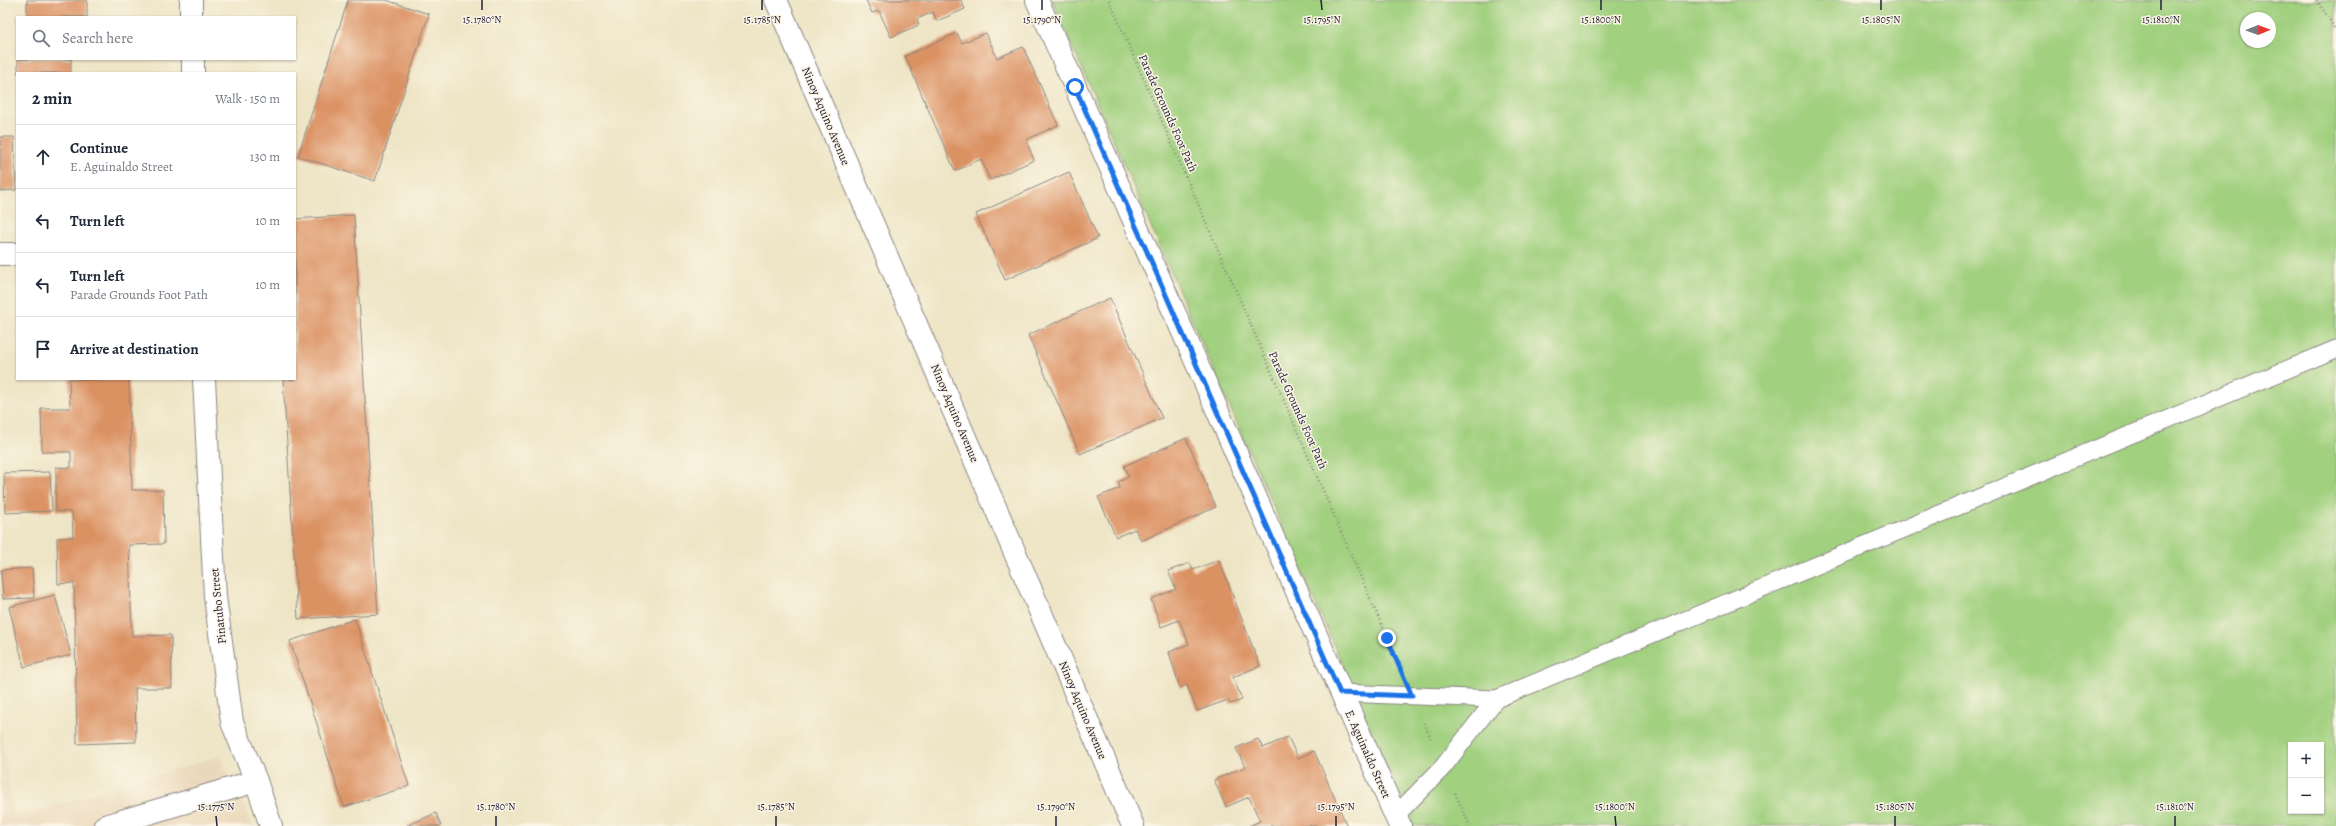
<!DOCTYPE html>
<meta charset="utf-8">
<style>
:root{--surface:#fff;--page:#f2f2f3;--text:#1f2937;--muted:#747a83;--line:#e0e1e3}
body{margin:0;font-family:Alegreya,serif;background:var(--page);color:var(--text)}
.controls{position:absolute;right:12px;bottom:12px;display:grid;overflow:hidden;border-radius:0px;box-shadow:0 1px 3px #0004}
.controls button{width:36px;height:36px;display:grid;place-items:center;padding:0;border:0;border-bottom:1px solid var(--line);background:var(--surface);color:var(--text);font:20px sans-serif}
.compass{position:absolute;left:2240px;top:12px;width:36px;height:36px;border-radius:50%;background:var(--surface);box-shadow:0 1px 3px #0004;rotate:89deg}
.stop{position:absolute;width:12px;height:12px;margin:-9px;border:3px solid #1a73e8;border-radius:50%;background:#fff}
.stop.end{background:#1a73e8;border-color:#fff;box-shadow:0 1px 4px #0008}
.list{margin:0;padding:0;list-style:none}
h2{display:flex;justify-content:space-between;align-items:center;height:52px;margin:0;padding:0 16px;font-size:17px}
h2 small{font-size:13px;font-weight:400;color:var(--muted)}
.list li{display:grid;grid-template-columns:26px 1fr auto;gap:12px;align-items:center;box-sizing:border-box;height:64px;padding:0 16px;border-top:1px solid var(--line)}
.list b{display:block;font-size:15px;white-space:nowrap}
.list p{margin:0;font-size:13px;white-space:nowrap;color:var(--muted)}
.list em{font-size:13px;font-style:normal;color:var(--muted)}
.icon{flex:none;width:22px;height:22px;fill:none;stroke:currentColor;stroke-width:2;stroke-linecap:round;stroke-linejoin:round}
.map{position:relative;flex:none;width:2336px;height:826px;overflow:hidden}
.search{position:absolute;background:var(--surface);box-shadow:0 1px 3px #0004;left:16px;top:16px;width:280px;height:44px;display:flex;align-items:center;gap:10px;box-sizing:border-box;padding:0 14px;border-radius:0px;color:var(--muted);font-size:15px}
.panel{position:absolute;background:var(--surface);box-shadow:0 1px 3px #0004;left:16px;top:72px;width:280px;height:308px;border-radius:0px}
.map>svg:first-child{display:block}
.built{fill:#ead8ba}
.green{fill:#a1d07f;stroke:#62795d;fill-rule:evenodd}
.building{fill:#db9263}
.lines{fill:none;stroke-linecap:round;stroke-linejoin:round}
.service-casing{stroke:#888480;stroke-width:19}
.minor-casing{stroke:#888480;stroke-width:24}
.path{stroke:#888480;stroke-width:2.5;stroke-dasharray:1 3;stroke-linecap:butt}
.service{stroke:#fff;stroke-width:17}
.minor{stroke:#fff;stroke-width:22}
.route{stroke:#1a73e8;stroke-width:5}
.ticks{fill:none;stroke:#22223b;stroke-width:1.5}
.labels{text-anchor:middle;stroke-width:3;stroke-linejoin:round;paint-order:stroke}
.street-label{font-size:12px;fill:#22223b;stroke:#fcf5e5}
.ticks-label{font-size:10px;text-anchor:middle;fill:#22223b;stroke:#fcf5e5;stroke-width:3;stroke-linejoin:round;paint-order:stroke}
</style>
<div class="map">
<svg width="2336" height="826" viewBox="0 0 2336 826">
<rect width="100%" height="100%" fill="#fcf5e5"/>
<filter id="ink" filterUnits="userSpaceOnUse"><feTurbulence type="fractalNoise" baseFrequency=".025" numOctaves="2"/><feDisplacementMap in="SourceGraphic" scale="8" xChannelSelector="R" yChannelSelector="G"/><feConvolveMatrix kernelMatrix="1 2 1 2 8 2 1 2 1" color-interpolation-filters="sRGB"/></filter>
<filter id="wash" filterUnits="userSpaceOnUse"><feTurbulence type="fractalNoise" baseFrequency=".012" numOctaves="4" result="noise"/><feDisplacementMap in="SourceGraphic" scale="16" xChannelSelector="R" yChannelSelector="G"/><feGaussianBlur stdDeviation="0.9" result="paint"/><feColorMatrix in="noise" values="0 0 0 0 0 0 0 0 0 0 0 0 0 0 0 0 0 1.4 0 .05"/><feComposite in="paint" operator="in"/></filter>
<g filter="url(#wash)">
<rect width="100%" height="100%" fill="#eee5c6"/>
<!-- built -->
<polygon class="built" points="0,723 14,818 220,756 253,826 0,826"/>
<!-- green -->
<path class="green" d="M1052,0H2336V826H1413ZM2246,18H2270V42H2246ZM2291,745H2321V811H2291Z"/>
<g id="blocks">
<!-- building -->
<g class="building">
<rect x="27" y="0" width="60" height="17"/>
<polygon points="348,0 386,0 429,14 375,181 298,156"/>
<polygon points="866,0 961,0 965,9 937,21 933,12 917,19 919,25 891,37 879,11 872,13"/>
<polygon points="957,33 962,43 986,33 997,58 1023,47 1058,125 1026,140 1034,160 990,180 981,159 955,171 905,56"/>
<rect x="18" y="59" width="53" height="14"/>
<polygon points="0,137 14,137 16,190 0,191"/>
<polygon points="1069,172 1098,238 1005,280 976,214"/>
<polygon points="354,215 378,614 298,619 283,379 295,379 295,219"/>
<polygon points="1110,298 1162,418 1080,454 1028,335"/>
<polygon points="69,379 129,379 132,490 163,490 164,544 129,545 132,636 171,635 172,688 135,688 136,742 77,744 74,583 58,584 57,538 73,537 72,512 56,511 56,467 71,468 71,452 42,452 41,408 70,408"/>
<polygon points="1186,438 1216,507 1141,541 1135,529 1116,537 1098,497 1120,488 1118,482 1129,477 1124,466"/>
<polygon points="50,472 52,511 5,513 4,473"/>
<polygon points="1219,560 1260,666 1233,677 1242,700 1230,704 1228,700 1197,711 1187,685 1180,688 1169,652 1189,644 1179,620 1161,627 1151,599 1176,589 1168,571 1190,563 1193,570"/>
<polygon points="32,568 34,598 3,599 1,570"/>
<polygon points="55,595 71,655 24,667 9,607"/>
<polygon points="355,619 409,786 344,807 290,641"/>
<polygon points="1288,737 1298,758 1314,751 1347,826 1249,826 1260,821 1249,797 1226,807 1214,780 1245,767 1236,748 1258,739 1263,748"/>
<polygon points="436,813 441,826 406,826"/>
</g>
</g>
</g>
<g filter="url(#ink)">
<use href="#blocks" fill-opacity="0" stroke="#888480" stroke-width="1"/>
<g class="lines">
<defs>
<g id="service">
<polyline points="1340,693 1496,699 2336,349"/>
<polyline points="1395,816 1443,767 1496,699"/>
</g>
<g id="minor">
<polyline points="191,0 191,17"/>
<polyline points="776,0 1133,826"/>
<polyline points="1037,0 1400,826"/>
<polyline points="193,59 193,73"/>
<polyline points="0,254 17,254"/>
<polyline points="204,379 215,597 232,722 256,781 271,826"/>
<polyline points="105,826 256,781"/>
</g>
</defs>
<!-- service casing -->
<use href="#service" class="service-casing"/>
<!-- minor casing -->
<use href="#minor" class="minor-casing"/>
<!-- path -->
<g class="path">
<polyline points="1109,0 1401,669"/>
<polyline points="2317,0 2336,30"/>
<polyline points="1424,723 1431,739"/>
<polyline points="1455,793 1470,826"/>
</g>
<!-- service -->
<use href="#service" class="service"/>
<!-- minor -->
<use href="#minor" class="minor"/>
</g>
</g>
<g class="lines" filter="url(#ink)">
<!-- route -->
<polyline class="route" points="1075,87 1340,693 1412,696 1387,638"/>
</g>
<!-- ticks -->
<path class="ticks" d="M482,0V10M762,0V10M1042,0V10M1321,0L1322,10M1601,0V10M1881,0V10M2161,0V10M216,816L217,826M496,816V826M776,816V826M1056,816V826M1336,816V826M1615,816L1616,826M1895,816V826M2175,816V826"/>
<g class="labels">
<!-- street labels -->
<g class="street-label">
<text transform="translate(1168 113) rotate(66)" y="4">Parade Grounds Foot Path</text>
<text transform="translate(826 116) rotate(67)" y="4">Ninoy Aquino Avenue</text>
<text transform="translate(1298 410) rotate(66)" y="4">Parade Grounds Foot Path</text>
<text transform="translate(955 413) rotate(67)" y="4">Ninoy Aquino Avenue</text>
<text transform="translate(218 606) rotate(-96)" y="4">Pinatubo Street</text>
<text transform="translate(1083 710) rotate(67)" y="4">Ninoy Aquino Avenue</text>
<text transform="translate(1368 754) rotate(66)" y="4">E. Aguinaldo Street</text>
</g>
</g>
<g class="ticks-label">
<text x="482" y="23">15.1780°N</text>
<text x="762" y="23">15.1785°N</text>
<text x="1042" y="23">15.1790°N</text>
<text x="1322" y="23">15.1795°N</text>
<text x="1601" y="23">15.1800°N</text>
<text x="1881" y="23">15.1805°N</text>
<text x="2161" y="23">15.1810°N</text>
<text x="216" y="810">15.1775°N</text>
<text x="496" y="810">15.1780°N</text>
<text x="776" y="810">15.1785°N</text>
<text x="1056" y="810">15.1790°N</text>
<text x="1336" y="810">15.1795°N</text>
<text x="1615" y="810">15.1800°N</text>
<text x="1895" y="810">15.1805°N</text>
<text x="2175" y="810">15.1810°N</text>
</g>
</svg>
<div class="controls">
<button>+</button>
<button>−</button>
</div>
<svg class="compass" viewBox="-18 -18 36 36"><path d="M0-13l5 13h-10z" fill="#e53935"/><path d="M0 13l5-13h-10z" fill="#747a83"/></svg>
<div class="stop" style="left:1075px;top:87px"></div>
<div class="stop end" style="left:1387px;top:638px"></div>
<div class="search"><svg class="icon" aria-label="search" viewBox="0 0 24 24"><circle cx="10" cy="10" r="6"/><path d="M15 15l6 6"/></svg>Search here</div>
<section class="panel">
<h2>2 min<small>Walk · 150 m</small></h2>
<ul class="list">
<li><svg class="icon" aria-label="ahead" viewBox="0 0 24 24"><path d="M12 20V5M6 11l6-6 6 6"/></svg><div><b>Continue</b><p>E. Aguinaldo Street</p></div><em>130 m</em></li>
<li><svg class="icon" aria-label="left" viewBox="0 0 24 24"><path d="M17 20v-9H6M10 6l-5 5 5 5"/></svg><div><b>Turn left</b></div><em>10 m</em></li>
<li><svg class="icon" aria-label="left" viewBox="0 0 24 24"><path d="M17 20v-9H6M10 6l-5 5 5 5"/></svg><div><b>Turn left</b><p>Parade Grounds Foot Path</p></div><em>10 m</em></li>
<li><svg class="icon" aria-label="arrive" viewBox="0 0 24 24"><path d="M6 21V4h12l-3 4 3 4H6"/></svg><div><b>Arrive at destination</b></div></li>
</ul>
</section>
</div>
